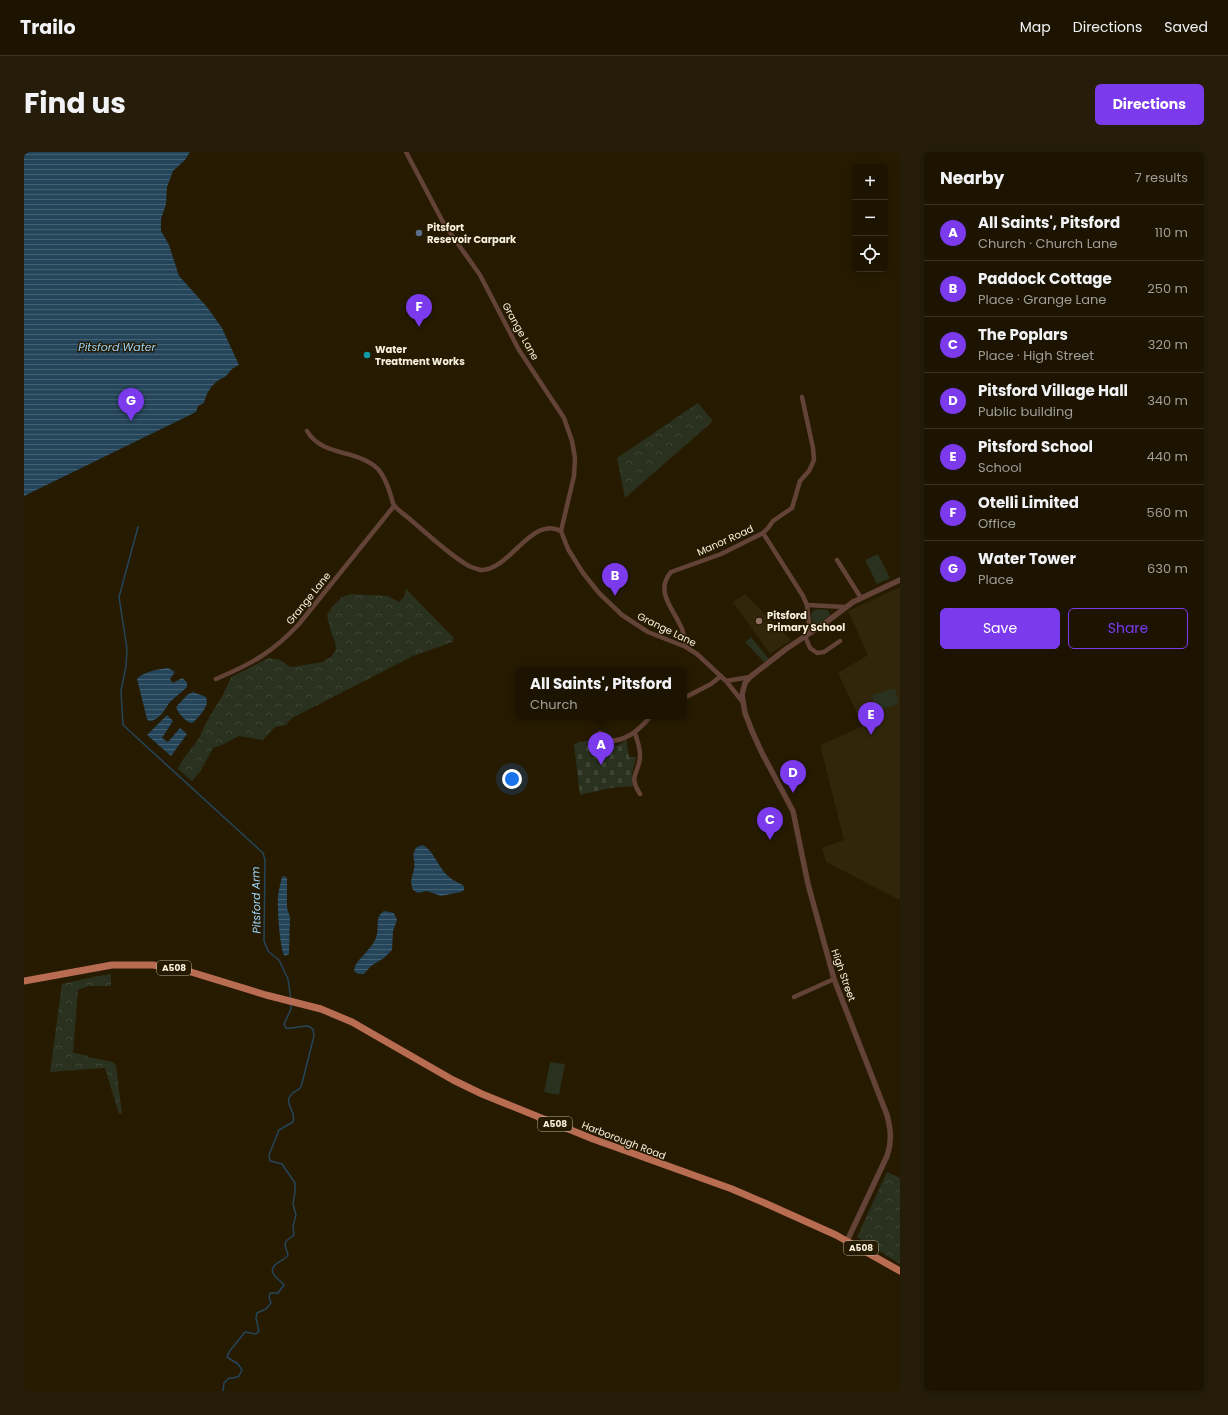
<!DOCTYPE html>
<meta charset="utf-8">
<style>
:root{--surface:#1c1400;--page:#251d0a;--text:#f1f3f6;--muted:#a09e99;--line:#3a3322;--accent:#7c3aed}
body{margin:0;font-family:Poppins,sans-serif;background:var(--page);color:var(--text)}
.controls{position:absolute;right:12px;top:12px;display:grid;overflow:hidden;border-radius:6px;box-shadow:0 2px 10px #0003}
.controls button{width:36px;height:36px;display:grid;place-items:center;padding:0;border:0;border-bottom:1px solid var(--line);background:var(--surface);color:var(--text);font:20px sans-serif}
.you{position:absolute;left:488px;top:627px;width:14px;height:14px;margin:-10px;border:3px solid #fff;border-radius:50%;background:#1a73e8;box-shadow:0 0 0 6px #1a73e833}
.badge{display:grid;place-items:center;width:26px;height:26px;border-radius:50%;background:var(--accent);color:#fff;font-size:13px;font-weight:700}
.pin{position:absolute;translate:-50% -33px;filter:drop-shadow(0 1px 2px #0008)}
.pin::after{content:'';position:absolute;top:21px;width:14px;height:12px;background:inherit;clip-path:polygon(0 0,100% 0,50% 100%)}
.popup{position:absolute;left:491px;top:515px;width:172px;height:52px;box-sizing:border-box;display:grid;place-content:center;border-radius:6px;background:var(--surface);filter:drop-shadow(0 1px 3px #0005);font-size:13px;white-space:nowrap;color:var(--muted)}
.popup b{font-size:15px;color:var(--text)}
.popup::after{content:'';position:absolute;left:50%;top:100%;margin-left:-8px;border:8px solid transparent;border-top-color:var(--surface)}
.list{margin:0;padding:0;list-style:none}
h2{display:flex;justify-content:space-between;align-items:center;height:52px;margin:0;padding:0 16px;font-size:17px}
h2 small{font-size:13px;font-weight:400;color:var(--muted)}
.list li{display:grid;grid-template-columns:26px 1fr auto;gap:12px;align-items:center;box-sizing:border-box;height:56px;padding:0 16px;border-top:1px solid var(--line)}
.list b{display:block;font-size:15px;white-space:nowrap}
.list p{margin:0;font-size:13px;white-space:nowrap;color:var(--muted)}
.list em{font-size:13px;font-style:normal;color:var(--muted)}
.actions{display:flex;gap:8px;padding:12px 16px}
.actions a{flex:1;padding:9px 0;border:1px solid var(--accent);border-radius:6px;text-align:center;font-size:14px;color:var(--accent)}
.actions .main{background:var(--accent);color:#fff}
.icon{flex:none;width:22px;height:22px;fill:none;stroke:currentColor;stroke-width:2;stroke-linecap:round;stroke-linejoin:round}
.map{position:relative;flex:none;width:876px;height:1239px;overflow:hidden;border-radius:6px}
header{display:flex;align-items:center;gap:24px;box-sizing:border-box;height:56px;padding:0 20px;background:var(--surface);border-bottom:1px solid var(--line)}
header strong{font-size:19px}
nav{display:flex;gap:22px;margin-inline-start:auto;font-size:14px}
.intro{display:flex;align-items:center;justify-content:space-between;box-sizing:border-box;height:96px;padding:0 24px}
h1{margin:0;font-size:28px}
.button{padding:10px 18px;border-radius:6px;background:var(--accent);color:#fff;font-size:14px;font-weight:700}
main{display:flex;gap:24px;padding:0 24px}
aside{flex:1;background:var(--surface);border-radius:6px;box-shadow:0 2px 10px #0003}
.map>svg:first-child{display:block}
.built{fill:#312609}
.green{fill:#2a311f}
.forest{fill:url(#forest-crowns)}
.cemetery{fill:url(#cemetery-stones)}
.water{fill:url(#water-rules)}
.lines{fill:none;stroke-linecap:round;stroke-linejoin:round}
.stream{stroke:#25455a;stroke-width:1.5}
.minor{stroke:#634237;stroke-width:4.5}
.tertiary{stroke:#634237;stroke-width:5.5}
.trunk{stroke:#b86c52;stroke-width:7}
.service-dot{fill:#5c6f8a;stroke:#261b00;stroke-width:1.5}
.culture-dot{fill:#0f9aa8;stroke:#261b00;stroke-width:1.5}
.education-dot{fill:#8d6e63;stroke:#261b00;stroke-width:1.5}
.labels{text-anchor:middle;stroke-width:3;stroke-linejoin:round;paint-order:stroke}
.shield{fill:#261b00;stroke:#b9b09c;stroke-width:1}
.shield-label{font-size:9px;font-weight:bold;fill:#f8f0df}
.poi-label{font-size:10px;font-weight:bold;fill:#f8f0df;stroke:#261b00;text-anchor:start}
.street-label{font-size:10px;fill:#f8f0df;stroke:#261b00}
.water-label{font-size:11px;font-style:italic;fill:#9ad5fd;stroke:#261b00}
</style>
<header>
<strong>Trailo</strong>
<nav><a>Map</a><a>Directions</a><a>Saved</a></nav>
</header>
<div class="intro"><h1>Find us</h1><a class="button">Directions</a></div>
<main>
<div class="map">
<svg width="876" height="1239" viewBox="0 0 876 1239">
<defs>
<pattern id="forest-crowns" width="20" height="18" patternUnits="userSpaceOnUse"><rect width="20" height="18" fill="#2a311f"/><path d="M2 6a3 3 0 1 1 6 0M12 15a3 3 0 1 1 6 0" fill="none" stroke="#3f4534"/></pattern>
<pattern id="cemetery-stones" width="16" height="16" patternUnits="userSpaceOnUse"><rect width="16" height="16" fill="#2a311f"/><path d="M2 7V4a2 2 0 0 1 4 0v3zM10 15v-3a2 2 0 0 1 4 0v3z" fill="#3f4534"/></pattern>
<pattern id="water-rules" width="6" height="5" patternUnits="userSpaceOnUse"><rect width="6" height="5" fill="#25455a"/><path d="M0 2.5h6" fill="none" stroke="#456071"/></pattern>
</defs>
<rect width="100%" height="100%" fill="#261b00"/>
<!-- built -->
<g class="built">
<polygon points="876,435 876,748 802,710 798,696 820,688 796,593 839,574 814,521 844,503 824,459"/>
<polygon points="721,442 767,488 746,502 709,450"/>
</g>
<!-- green -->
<g class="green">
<polygon points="854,402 866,426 853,432 841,408"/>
<polygon points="792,457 804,458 806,463 794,472 791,472 788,469 787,463 789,459"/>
<polygon points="727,485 745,507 740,510 721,490"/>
<polygon points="871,536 875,552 852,559 848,543"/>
<polygon points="526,910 541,912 535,943 520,940"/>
</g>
<!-- forest -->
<g class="forest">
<polygon points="674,251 689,269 601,346 593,306"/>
<path d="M382,437L430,486L428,490L389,504L268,566L262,573L251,575L239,588L215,584L198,593L189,596L176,620L168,629L154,617C158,606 168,597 175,586C178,581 180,574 183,569C192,554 201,541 207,525L245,506L256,508L267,515L299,510L308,504L312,497L311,490L307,480L303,463L309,454L318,445L327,442L364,444L375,450L380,445Z"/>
<polygon points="87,822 87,834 64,834 54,838 49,901 62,903 64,905 89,910 92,913 98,962 95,962 81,916 26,920 38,832 69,825"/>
<polygon points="863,1020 876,1026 876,1112 833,1085"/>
</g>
<!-- cemetery -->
<path class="cemetery" d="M602,587L605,605H612L608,622L609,634L586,636L556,643L550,592C558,590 568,586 576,589C579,589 579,591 582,592C589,597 597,593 602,587Z"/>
<!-- water -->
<g class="water">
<path d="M0,0H166L161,8L149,19L143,35L142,52L137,67V79L145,93L155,124L183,155L198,176L215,213C207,217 208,217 203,223C202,225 198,226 195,228C187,233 182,242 180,251L174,254L172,260L0,344Z"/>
<path d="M144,516L151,520L146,527L149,531L158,526L163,530V535C158,540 151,545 146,550C141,557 135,569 125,569L123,567L113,527C119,520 134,517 144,516Z"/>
<path d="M169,540L182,545C186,554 176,563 170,570L167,571C161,569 154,561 152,555L163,543Z"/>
<polygon points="143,563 149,569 138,586 144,590 156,576 163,582 147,604 123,583"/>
<path d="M398,693C408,696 414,714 422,722C427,728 434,730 440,734V738L437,740L417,744L403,739L394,741L389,738C385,726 389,726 390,716C392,707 386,703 393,695Z"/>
<path d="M260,724L263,726V756L266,765L265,802L261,804C256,800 253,755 254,746C254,741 257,729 258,725Z"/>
<path d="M360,759L370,761L373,768L369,779L368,798L360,806L347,814L340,822H334L330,819L331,814C337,804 348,796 352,786C356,776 350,765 360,759Z"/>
</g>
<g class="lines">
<!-- stream -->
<g class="stream">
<polyline points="114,375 95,445 103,497 102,514 97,539 99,573 239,701 241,708 240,789 244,799 255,808 264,827 267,848"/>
<path d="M199,1239L200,1231L205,1226H210L215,1224L218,1218L214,1212L203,1205L205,1200L221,1180L232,1182L235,1179L232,1166L233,1161L242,1157L247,1151L245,1145L246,1141H254L260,1133C257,1129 251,1126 249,1121C245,1112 261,1109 264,1103L261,1093L262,1089L270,1083L269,1074L272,1063L269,1052L271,1040V1031L258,1012L246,1009L245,1003L255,978L269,970C273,959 259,952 267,943C269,939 274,939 277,935L290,884L289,877L284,874C277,874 269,877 262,876L260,872L267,857V851"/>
</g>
<!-- minor -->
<g class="minor">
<polyline points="382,0 420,72 456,123 495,198 540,266 548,289 551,306 550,324 537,379 544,397 559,421 575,441 598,463 624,480 662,495 673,502 702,529 718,549"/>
<path d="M283,279C298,305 334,297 354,317C361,325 364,334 367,344C368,347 368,350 370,353C374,359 383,364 388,369C406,384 425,403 445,414C449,416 453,417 457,418C485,419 508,363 537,379"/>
<polyline points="739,381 779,444 783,453 786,481"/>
<polyline points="813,408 837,446"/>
<polyline points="783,453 822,455"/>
<polyline points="781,484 786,496 793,501 800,500 816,489"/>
<path d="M662,495C661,489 660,483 658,477C650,457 630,440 647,420L697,402L739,381L744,376L749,369L768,356L776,329L785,319L790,308L789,296L778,245"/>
<path d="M192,527C227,512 248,501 275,472L370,354"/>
<polyline points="702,529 726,525"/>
<polyline points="660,546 687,532 697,524"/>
<path d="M576,581L581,589C602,590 614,579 627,564"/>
<path d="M611,581C613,588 616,595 616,603C616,622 603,622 616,642"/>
<polyline points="770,845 810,827"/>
</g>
<!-- tertiary -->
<path class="tertiary" d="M823,1089L863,1004C868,990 867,978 863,963L810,827L784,732L769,659L738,601L728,579L721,561L718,543L721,531L726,525L762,497L801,471L829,450L876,428"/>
<!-- trunk -->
<polyline class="trunk" points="0,829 88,813 129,813 167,820 242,843 297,857 328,870 429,928 458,942 569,987 708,1037 743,1052 812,1083 876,1119"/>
</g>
<!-- markers -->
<circle class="service-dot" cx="395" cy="81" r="4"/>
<circle class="culture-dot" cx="343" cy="203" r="4"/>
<circle class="education-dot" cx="735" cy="469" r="4"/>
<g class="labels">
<!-- shield labels -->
<g class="shield">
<rect x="133" y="809" width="34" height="14" rx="3"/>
<rect x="514" y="965" width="34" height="14" rx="3"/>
<rect x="820" y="1089" width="34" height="14" rx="3"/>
</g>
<g class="shield-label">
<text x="150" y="819">A508</text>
<text x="531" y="975">A508</text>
<text x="837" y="1099">A508</text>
</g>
<!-- poi labels -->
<g class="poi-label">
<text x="403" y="79">Pitsfort<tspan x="403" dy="12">Resevoir Carpark</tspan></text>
<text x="351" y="201">Water<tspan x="351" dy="12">Treatment Works</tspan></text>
<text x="743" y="467">Pitsford<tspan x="743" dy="12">Primary School</tspan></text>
</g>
<!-- street labels -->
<g class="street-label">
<text transform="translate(497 179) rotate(61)" y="4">Grange Lane</text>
<text transform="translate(701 388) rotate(-24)" y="4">Manor Road</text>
<text transform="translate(284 446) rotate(-51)" y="4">Grange Lane</text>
<text transform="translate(643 477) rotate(26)" y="4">Grange Lane</text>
<text transform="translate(820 823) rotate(71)" y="4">High Street</text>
<text transform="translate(600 988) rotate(21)" y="4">Harborough Road</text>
</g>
<!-- water labels -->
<g class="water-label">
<text x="93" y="199">Pitsford Water</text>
<text transform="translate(232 748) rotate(-91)" y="4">Pitsford Arm</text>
</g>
</g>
</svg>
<div class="controls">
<button>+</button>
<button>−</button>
<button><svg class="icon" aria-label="locate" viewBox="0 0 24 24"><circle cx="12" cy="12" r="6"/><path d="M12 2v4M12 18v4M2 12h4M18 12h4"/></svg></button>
</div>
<div class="you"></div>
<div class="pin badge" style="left:577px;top:613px">A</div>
<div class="popup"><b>All Saints', Pitsford</b>Church</div>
<div class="pin badge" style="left:591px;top:444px">B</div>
<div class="pin badge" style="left:746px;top:688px">C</div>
<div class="pin badge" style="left:769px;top:641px">D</div>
<div class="pin badge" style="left:847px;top:583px">E</div>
<div class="pin badge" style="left:395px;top:175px">F</div>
<div class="pin badge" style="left:107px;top:269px">G</div>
</div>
<aside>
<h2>Nearby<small>7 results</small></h2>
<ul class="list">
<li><span class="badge">A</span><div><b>All Saints', Pitsford</b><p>Church · Church Lane</p></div><em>110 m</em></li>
<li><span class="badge">B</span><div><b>Paddock Cottage</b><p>Place · Grange Lane</p></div><em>250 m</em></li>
<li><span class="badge">C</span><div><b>The Poplars</b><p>Place · High Street</p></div><em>320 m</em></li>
<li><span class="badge">D</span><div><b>Pitsford Village Hall</b><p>Public building</p></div><em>340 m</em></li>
<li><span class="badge">E</span><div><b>Pitsford School</b><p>School</p></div><em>440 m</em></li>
<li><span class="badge">F</span><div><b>Otelli Limited</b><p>Office</p></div><em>560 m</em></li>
<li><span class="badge">G</span><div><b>Water Tower</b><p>Place</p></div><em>630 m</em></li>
</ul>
<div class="actions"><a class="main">Save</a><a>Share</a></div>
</aside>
</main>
